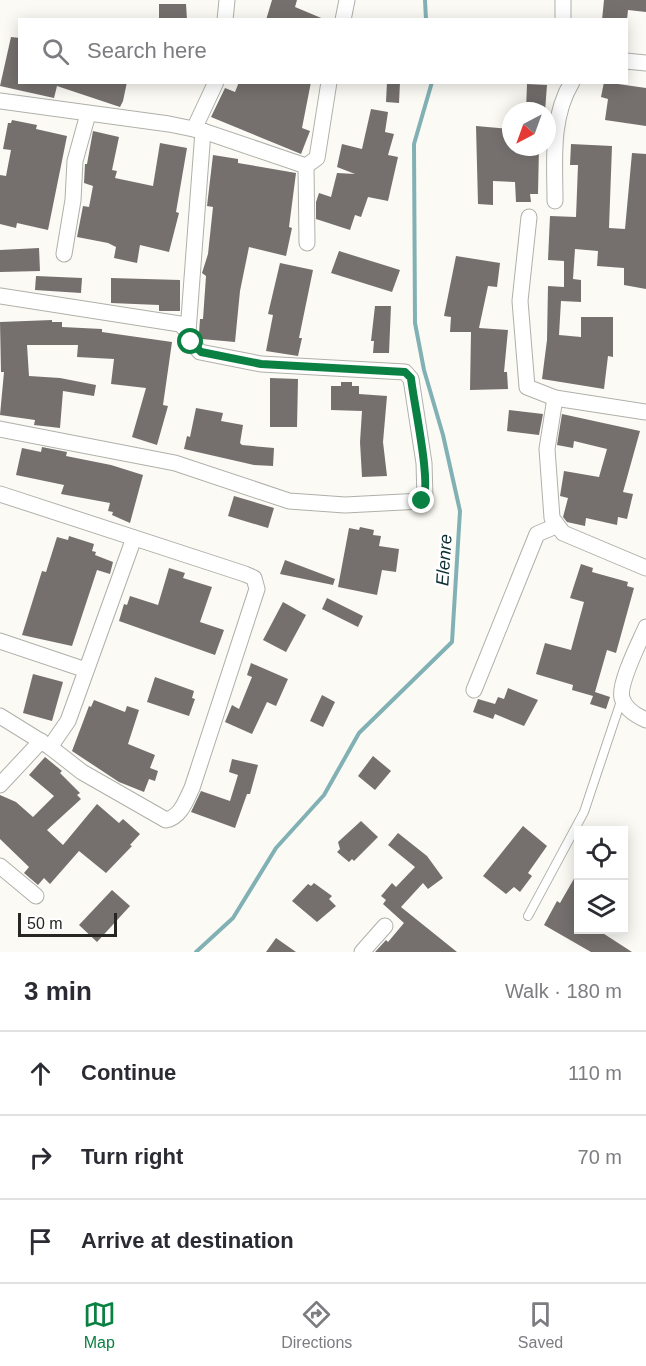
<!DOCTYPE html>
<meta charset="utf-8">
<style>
:root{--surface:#fff;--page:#f7f7f7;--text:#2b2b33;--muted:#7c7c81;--line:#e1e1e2;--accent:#0b8043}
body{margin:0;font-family:Arial,sans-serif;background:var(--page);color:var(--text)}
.controls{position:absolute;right:18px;bottom:18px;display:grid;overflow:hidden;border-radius:0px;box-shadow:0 3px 15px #0003}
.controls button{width:54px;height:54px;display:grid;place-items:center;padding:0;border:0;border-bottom:2px solid var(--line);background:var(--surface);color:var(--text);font:30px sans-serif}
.compass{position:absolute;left:502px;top:102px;width:54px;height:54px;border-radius:50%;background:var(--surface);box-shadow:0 3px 15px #0003;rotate:221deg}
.scale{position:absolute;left:18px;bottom:15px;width:99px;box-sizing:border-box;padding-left:6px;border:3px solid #262623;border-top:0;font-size:16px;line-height:21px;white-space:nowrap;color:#262623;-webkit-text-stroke:4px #fff;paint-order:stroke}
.stop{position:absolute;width:18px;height:18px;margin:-14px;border:4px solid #0b8043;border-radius:50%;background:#fff}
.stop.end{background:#0b8043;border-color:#fff;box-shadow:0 2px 6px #0008}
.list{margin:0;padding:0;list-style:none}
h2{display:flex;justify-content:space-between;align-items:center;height:78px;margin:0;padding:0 24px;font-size:26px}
h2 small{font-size:20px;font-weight:400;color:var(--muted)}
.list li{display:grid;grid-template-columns:39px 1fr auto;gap:18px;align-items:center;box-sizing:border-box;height:84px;padding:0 24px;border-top:2px solid var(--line)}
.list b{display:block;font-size:22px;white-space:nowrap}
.list em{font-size:20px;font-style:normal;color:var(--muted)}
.icon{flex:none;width:33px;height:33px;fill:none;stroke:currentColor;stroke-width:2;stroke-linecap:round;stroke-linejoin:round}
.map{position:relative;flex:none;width:646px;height:952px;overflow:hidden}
.search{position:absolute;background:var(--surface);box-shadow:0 3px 15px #0003;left:18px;right:18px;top:18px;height:66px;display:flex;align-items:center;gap:15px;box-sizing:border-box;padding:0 21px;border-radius:0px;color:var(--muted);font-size:22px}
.sheet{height:330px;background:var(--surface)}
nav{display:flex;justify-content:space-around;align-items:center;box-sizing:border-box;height:84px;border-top:2px solid var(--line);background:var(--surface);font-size:16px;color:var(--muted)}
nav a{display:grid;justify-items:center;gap:3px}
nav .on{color:var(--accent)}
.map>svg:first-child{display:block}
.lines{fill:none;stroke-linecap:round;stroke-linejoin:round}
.stream{stroke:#82b1b5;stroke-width:4}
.building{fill:#75706d}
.lane-casing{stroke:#b0b0aa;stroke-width:10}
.street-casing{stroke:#b0b0aa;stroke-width:17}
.lane{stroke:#fff;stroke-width:8}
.street{stroke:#fff;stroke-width:15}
.route{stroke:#0b8043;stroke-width:8}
.labels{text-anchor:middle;stroke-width:5;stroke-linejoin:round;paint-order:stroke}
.water-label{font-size:18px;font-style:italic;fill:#0d2f32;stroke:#fff}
</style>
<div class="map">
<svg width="646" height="952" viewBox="0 0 646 952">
<rect width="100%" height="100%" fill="#fbfaf4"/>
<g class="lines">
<!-- stream -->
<g class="stream">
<polyline points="425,0 426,20"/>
<polyline points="196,952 233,918 276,848 324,795 359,733 452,642 460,511 443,435 424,370 415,323 414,144 432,82"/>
</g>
</g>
<!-- building -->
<g class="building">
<polygon points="272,0 297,0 295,7 326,20 266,20"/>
<polygon points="604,0 646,0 646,12 628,10 627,20 602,20"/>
<polygon points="159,4 186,4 187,20 159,20"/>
<polygon points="11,37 20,38 20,82 127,82 123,101 120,107 57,86 54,98 0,86"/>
<polygon points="239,82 311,82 302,128 310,131 301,154 211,117 225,88 235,92"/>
<polygon points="387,82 400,82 399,103 386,102"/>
<polygon points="604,82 646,88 646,126 605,120 608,99 601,97"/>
<polygon points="527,84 547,85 545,111 526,111"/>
<polygon points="371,109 388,112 385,132 394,134 388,155 398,157 388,201 368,197 361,217 355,215 350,230 316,219 316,202 319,193 331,197 337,173 355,174 337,167 342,144 362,149"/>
<polygon points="12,120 37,125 36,129 67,136 48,230 17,223 16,228 0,224 0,175 6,176 11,150 3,149 8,123 11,123"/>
<polygon points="476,126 511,129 511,147 539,147 538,194 530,194 531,202 516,202 515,182 493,181 493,205 478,204"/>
<polygon points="93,131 119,137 112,170 117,171 115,178 153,186 160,143 187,148 176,212 179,213 169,252 140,245 137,263 114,258 116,247 108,243 77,237 83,206 89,207 93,186 84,183 85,164 87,164"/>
<polygon points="571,144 612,146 609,228 625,229 632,153 646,154 646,289 624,285 624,268 597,266 598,251 575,249 573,279 581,280 581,302 561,301 559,335 581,337 581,317 613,317 613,357 608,356 604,389 542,379 547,340 548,286 564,287 564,261 548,260 550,216 576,217 578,165 570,165"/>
<polygon points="213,155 238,159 238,163 296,173 289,227 292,228 286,256 249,247 240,291 235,342 202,339 199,333 200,319 203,319 206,276 202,273 208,254 213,207 207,206"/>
<polygon points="39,248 40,271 0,272 0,250"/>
<polygon points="339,251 400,270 392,292 331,273"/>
<polygon points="456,256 500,263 497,287 488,286 479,328 508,330 504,372 507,372 508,389 470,390 471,332 450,332 451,317 444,316"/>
<polygon points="280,263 313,270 299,338 302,338 298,356 266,351 273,315 268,314"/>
<polygon points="36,276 82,278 81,293 35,290"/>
<polygon points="111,278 180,280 180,311 159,311 159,305 111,303"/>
<polygon points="375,306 391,306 389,353 373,353 374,341 371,341"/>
<polygon points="52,320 52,322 62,322 62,327 102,329 102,332 172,342 163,405 168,406 157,445 132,437 146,388 111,384 114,359 77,357 78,345 27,345 29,376 60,378 96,385 94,396 63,391 60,428 34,425 35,420 0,415 4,372 1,372 0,322"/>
<polygon points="270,378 298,379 297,427 270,427"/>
<polygon points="341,382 352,382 352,386 359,386 359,394 387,396 383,442 387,476 362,477 360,442 362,411 331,410 331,386 341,386"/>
<polygon points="196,408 223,413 221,421 243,425 240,443 242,445 274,448 273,466 254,465 184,449 187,436 190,437"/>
<polygon points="509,410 543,414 539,435 507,431"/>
<polygon points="562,414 640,431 623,492 633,494 627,519 618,517 617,525 586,518 585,526 567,522 563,517 568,498 560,496 564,471 599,477 607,449 574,441 573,448 557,445"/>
<polygon points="42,447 67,452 66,456 111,465 143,475 130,523 112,515 113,512 108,511 110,503 61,494 64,485 16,475 22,448 41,452"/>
<polygon points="234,496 274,508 268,528 228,516"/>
<polygon points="360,527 374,530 373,535 381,536 379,546 399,549 396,572 382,570 377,595 338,587 349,528 359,530"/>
<polygon points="69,536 94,544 92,551 96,552 95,555 113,562 110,574 97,570 72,646 22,635 42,571 46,572 57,537 68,540"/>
<polygon points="285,560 335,579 333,585 280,574"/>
<polygon points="581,564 593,568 592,572 628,582 627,586 634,588 616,653 607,650 595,692 610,697 606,709 590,704 593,696 572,690 573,685 536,674 545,643 571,650 584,602 570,598"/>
<polygon points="169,568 185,573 183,578 212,587 200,622 224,630 215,655 119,621 124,604 127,605 130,596 158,605"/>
<polygon points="327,598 363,616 358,627 322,609"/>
<polygon points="283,602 306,615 286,652 263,640"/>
<polygon points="251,663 288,679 276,706 267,702 252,734 225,722 232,705 239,709 252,677 247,675"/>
<polygon points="33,674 63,682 52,721 23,713"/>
<polygon points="155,677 194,691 192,698 195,699 189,716 147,702"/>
<polygon points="508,688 538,700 524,726 495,714 493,719 473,712 478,699 495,704 498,697 504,699"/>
<polygon points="322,695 335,702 323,727 310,721"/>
<polygon points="94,700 125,712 127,706 139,710 128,744 155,755 150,768 158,771 155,781 149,779 144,792 119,782 72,751 89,706 91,707"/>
<polygon points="373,756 391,771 375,790 358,776"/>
<polygon points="45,757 62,771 60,773 80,793 77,795 81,799 47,830 63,845 97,804 119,823 123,819 140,834 130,845 132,846 106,873 79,851 50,884 44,878 38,885 24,873 29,867 0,839 0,795 16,802 33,817 54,796 29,775"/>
<polygon points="232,759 258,765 250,794 247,794 235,828 191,812 201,791 230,801 238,775 229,772"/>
<polygon points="361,821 378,837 354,861 352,859 349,862 337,852 340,849 338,842"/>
<polygon points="523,826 547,846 528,873 532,876 520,892 514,887 506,894 483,876"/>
<polygon points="398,833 427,856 443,878 428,889 423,883 401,907 457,952 375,952 386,940 388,942 404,923 383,904 386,900 381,896 392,883 396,887 415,867 388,845"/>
<polygon points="579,870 579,930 598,930 632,952 591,952 544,925 557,901 560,903"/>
<polygon points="314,883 332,896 329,899 336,906 317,922 292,901 308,884 311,886"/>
<polygon points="112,890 130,906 97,942 79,925"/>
<polygon points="276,938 296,952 266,952"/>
</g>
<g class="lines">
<defs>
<polyline id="lane" points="528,916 584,812 621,701"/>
<g id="street">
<polyline points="225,20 227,0"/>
<polyline points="343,20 347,0"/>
<polyline points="563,20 563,0"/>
<polyline points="626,61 646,63"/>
<polyline points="0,101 169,124 203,131 306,166 317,158 329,82"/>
<polyline points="194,129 216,82"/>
<polyline points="306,166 307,243"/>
<path d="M555,201C555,162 550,118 572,82"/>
<polyline points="529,217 520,301 527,387 555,398 646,412"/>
<polyline points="64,254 73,200 75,161 88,114"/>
<polyline points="0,296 180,324 188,332"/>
<polyline points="555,398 547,449 552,518 563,533 646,568"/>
<polyline points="0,429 175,463 289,501 345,505 422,501 425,498 424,463 411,379 405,372 261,364 200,352 191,342 188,332 203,131"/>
<path d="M0,494L245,574L254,578L257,589L192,788C186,800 181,817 166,820L82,772L50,747L0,716"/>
<path d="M646,627C640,641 618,684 622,698C625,709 637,716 646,720"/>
<polyline points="0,641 86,670"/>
<polyline points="474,690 537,534 556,526"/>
<polyline points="50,747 68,721 134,538"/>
<polyline points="0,785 41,741"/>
<polyline points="0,866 36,896"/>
<polyline points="362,952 385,926"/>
</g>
</defs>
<!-- lane casing -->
<use href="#lane" class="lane-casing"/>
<!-- street casing -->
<use href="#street" class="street-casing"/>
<!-- lane -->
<use href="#lane" class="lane"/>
<!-- street -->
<use href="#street" class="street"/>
</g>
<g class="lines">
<!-- route -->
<path class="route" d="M191,342L201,352L261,364L405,372L411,378C413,400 433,488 422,501"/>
</g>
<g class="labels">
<!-- water labels -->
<g class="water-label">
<text transform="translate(444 560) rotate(-86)" y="6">Elenre</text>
</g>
</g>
</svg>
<div class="controls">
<button><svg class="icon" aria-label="locate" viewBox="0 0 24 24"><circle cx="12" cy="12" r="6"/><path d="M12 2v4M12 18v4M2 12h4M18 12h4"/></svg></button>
<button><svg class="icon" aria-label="layers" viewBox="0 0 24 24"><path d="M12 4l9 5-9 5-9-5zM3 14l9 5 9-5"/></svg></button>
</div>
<svg class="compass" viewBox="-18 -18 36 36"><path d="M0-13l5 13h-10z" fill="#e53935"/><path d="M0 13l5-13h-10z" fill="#7c7c81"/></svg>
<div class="scale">50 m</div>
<div class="stop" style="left:191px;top:342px"></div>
<div class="stop end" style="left:422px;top:501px"></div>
<div class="search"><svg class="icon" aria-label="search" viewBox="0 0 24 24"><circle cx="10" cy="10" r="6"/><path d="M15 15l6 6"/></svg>Search here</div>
</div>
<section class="sheet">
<h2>3 min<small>Walk · 180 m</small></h2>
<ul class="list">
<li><svg class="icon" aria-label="ahead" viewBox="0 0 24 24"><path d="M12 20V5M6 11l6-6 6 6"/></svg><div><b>Continue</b></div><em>110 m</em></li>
<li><svg class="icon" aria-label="right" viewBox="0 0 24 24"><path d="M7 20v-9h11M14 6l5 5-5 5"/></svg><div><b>Turn right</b></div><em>70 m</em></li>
<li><svg class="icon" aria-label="arrive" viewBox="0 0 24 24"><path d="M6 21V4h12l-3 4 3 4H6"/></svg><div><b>Arrive at destination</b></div></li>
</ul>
</section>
<nav>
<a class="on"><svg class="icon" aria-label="map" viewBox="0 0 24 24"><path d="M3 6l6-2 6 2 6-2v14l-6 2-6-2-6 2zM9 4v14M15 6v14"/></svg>Map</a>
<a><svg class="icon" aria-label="directions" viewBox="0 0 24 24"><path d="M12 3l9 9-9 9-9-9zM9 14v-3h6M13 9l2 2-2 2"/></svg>Directions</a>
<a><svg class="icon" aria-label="saved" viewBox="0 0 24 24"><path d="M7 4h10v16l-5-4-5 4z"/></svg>Saved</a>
</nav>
